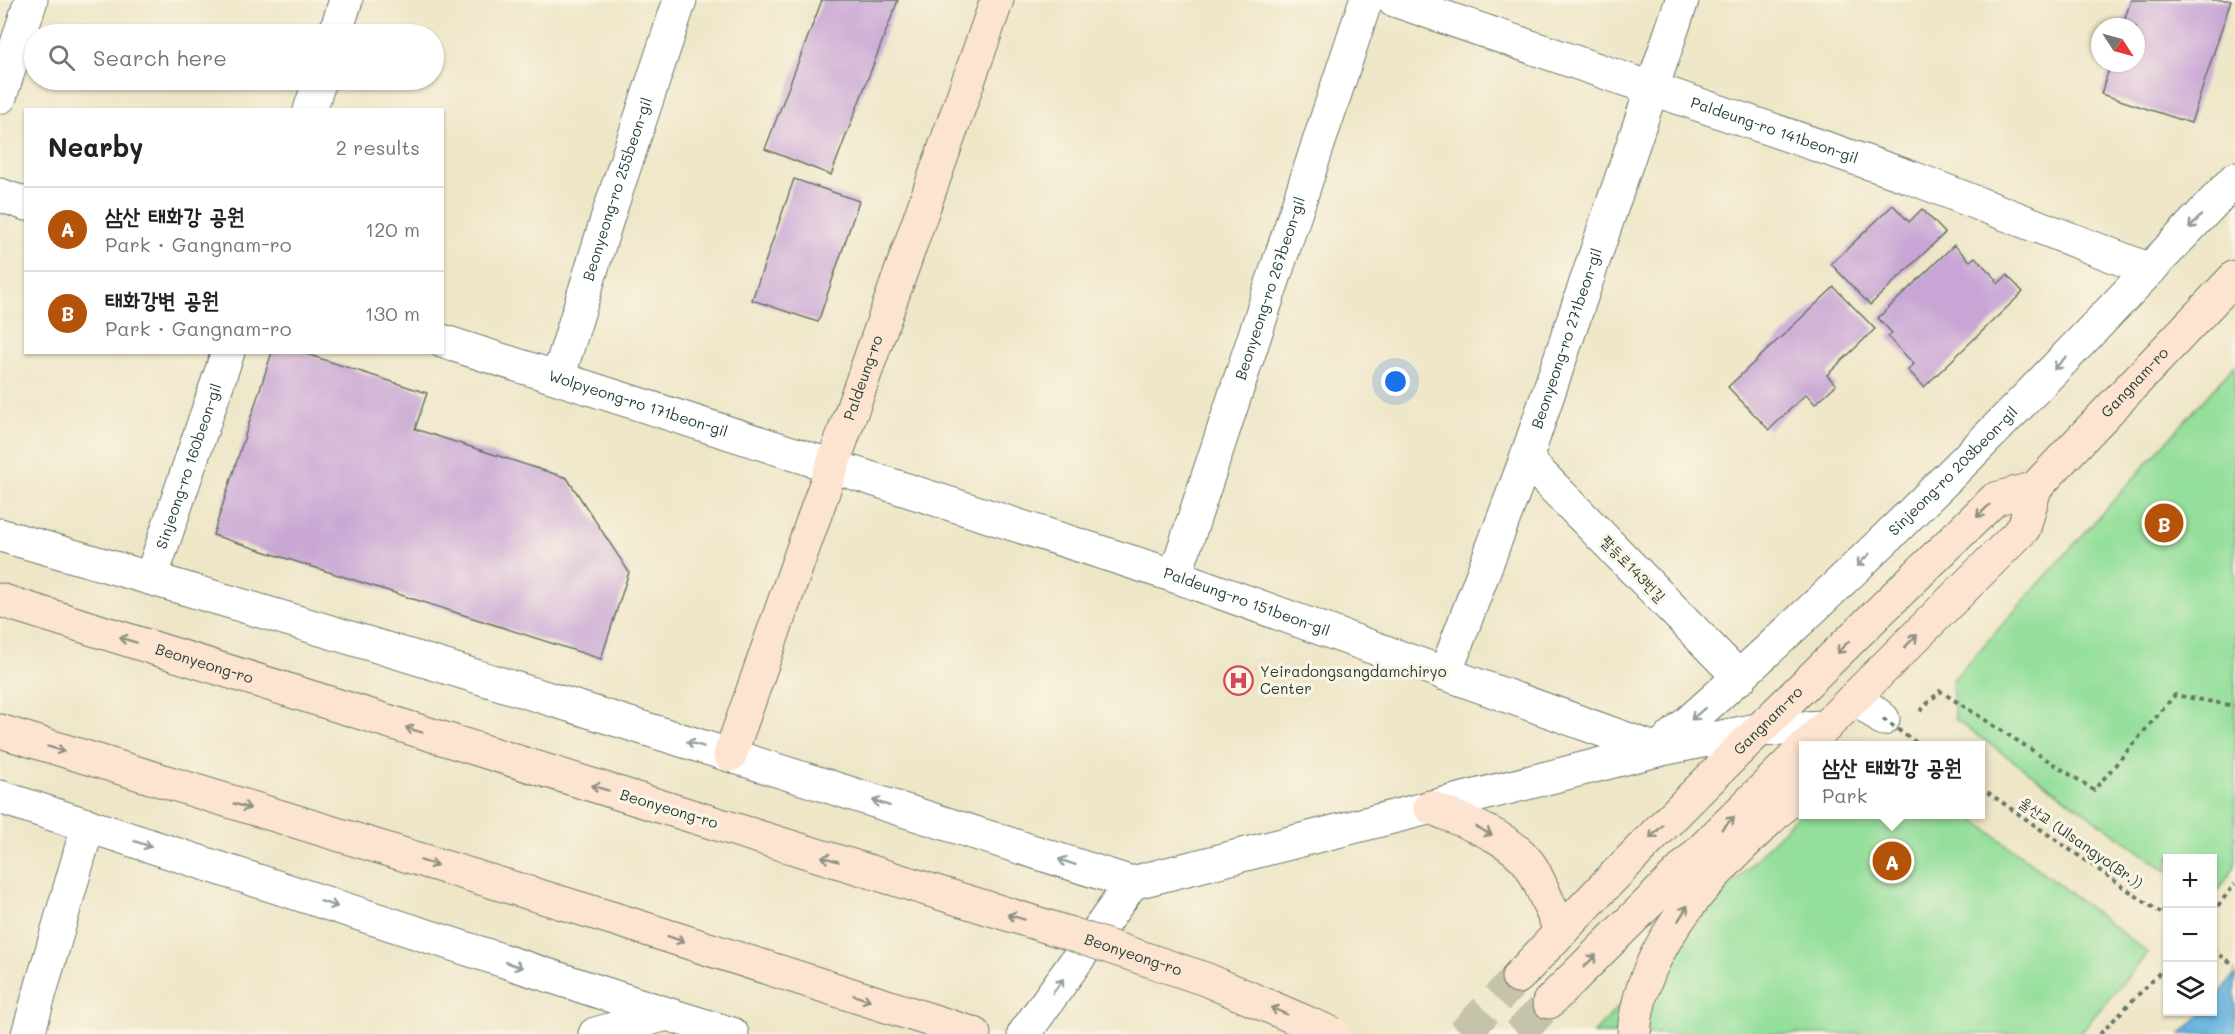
<!DOCTYPE html>
<meta charset="utf-8">
<style>
:root{--surface:#fff;--page:#f2f2f2;--text:#222;--muted:#767676;--line:#e0e0e0;--accent:#b45309}
body{margin:0;font-family:Mali,"Poor Story",sans-serif;background:var(--page);color:var(--text)}
.controls{position:absolute;right:18px;bottom:18px;display:grid;overflow:hidden;border-radius:0px;box-shadow:0 2px 4px #0004}
.controls button{width:54px;height:54px;display:grid;place-items:center;padding:0;border:0;border-bottom:2px solid var(--line);background:var(--surface);color:var(--text);font:30px sans-serif}
.compass{position:absolute;left:2091px;top:18px;width:54px;height:54px;border-radius:50%;background:var(--surface);box-shadow:0 2px 4px #0004;rotate:126deg}
.you{position:absolute;left:1396px;top:382px;width:21px;height:21px;margin:-15px;border:4px solid #fff;border-radius:50%;background:#1a73e8;box-shadow:0 0 0 9px #1a73e833}
.badge{display:grid;place-items:center;width:39px;height:39px;border-radius:50%;background:var(--accent);color:#fff;font-size:20px;font-weight:700}
.pin{position:absolute;translate:-50% -50%;border:3px solid #fff;box-shadow:0 2px 6px #0006}
.popup{position:absolute;left:1799px;top:741px;width:186px;height:78px;box-sizing:border-box;display:grid;place-content:center;border-radius:0px;background:var(--surface);filter:drop-shadow(0 2px 4px #0005);font-size:20px;white-space:nowrap;color:var(--muted)}
.popup b{font-size:22px;color:var(--text)}
.popup::after{content:'';position:absolute;left:50%;top:100%;margin-left:-12px;border:12px solid transparent;border-top-color:var(--surface)}
.list{margin:0;padding:0;list-style:none}
h2{display:flex;justify-content:space-between;align-items:center;height:78px;margin:0;padding:0 24px;font-size:26px}
h2 small{font-size:20px;font-weight:400;color:var(--muted)}
.list li{display:grid;grid-template-columns:39px 1fr auto;gap:18px;align-items:center;box-sizing:border-box;height:84px;padding:0 24px;border-top:2px solid var(--line)}
.list b{display:block;font-size:22px;white-space:nowrap}
.list p{margin:0;font-size:20px;white-space:nowrap;color:var(--muted)}
.list em{font-size:20px;font-style:normal;color:var(--muted)}
.icon{flex:none;width:33px;height:33px;fill:none;stroke:currentColor;stroke-width:2;stroke-linecap:round;stroke-linejoin:round}
.map{position:relative;flex:none;width:2235px;height:1034px;overflow:hidden}
.search{position:absolute;background:var(--surface);box-shadow:0 2px 4px #0004;left:24px;top:24px;width:420px;height:66px;display:flex;align-items:center;gap:15px;box-sizing:border-box;padding:0 21px;border-radius:33px;color:var(--muted);font-size:22px}
.panel{position:absolute;background:var(--surface);box-shadow:0 2px 4px #0004;left:24px;top:108px;width:420px;height:246px;border-radius:0px}
.map>svg:first-child{display:block}
.green{fill:#94df9b;stroke:#5a8e68;stroke-width:1.5}
.water{fill:#65b1de;stroke:#427789;stroke-width:1.5}
.building{fill:#c8a5d4}
.lines{fill:none;stroke-linecap:round;stroke-linejoin:round}
.secondary-tunnel{stroke:#c5c4aa;stroke-width:33;stroke-dasharray:33 16;stroke-linecap:butt}
.pedestrian-casing{stroke:#677867;stroke-width:35}
.minor-casing{stroke:#677867;stroke-width:35}
.tertiary-casing{stroke:#677867;stroke-width:35}
.secondary-casing{stroke:#677867;stroke-width:35}
.path{stroke:#677867;stroke-width:4;stroke-dasharray:4.5 4.5;stroke-linecap:butt}
.pedestrian{stroke:#fff;stroke-width:33}
.minor{stroke:#fff;stroke-width:33}
.tertiary{stroke:#fff;stroke-width:33}
.secondary{stroke:#fde4d0;stroke-width:33}
.secondary-bridge-casing{stroke:#677867;stroke-width:35;stroke-linecap:butt}
.path-bridge{stroke:#677867;stroke-width:4;stroke-dasharray:4.5 4.5;stroke-linecap:butt}
.secondary-bridge{stroke:#fde4d0;stroke-width:33}
.oneway{stroke:#8f9e9a}
.oneway2{stroke:#8e9082}
.labels{text-anchor:middle;stroke-width:6;stroke-linejoin:round;paint-order:stroke}
.street-label{font-size:15px;fill:#1f3d34;stroke:#fcf5e5}
.poi-label{font-size:15px;fill:#1f3d34;stroke:#fcf5e5;text-anchor:start}
</style>
<div class="map">
<svg width="2235" height="1034" viewBox="0 0 2235 1034">
<rect width="100%" height="100%" fill="#fcf5e5"/>
<filter id="ink" filterUnits="userSpaceOnUse"><feTurbulence type="fractalNoise" baseFrequency=".0167" numOctaves="2"/><feDisplacementMap in="SourceGraphic" scale="12" xChannelSelector="R" yChannelSelector="G"/><feConvolveMatrix kernelMatrix="1 2 1 2 8 2 1 2 1" color-interpolation-filters="sRGB"/></filter>
<filter id="wash" filterUnits="userSpaceOnUse"><feTurbulence type="fractalNoise" baseFrequency=".008" numOctaves="4" result="noise"/><feDisplacementMap in="SourceGraphic" scale="24" xChannelSelector="R" yChannelSelector="G"/><feGaussianBlur stdDeviation="1.35" result="paint"/><feColorMatrix in="noise" values="0 0 0 0 0 0 0 0 0 0 0 0 0 0 0 0 0 1.4 0 .05"/><feComposite in="paint" operator="in"/></filter>
<g filter="url(#wash)">
<rect width="100%" height="100%" fill="#eee6c7"/>
<!-- green -->
<g class="green">
<polygon points="2235,365 2235,867 2213,898 2212,858 2168,858 2167,871 1955,719 1952,681"/>
<polygon points="1803,809 1804,814 1968,815 2148,953 2079,1034 1593,1034"/>
</g>
<!-- water -->
<polygon class="water" points="2235,974 2235,1034 2181,1034 2203,1012 2212,1012 2213,1003"/>
<g id="blocks">
<!-- building -->
<g class="building">
<polygon points="822,0 898,0 831,175 765,149"/>
<polygon points="2131,0 2231,0 2191,123 2101,94 2111,63 2136,63 2136,27 2122,27"/>
<polygon points="794,179 859,201 818,322 752,300"/>
<polygon points="1893,205 1909,222 1922,209 1945,233 1870,305 1831,264"/>
<polygon points="1954,245 1970,261 1975,257 1997,280 1995,281 1998,284 2007,275 2023,292 1924,387 1908,370 1914,364 1888,337 1892,333 1878,318"/>
<polygon points="1834,287 1875,329 1827,375 1836,385 1815,404 1806,394 1769,430 1728,387"/>
<polygon points="272,352 300,352 427,393 415,429 567,478 629,572 601,659 213,535"/>
</g>
</g>
</g>
<g filter="url(#ink)">
<use href="#blocks" fill-opacity="0" stroke="#677867" stroke-width="1.5"/>
<g class="lines">
<!-- secondary-tunnel -->
<g class="secondary-tunnel">
<polyline points="1463,1034 1518,977"/>
<polyline points="1519,1034 1549,1002"/>
</g>
<defs>
<polyline id="pedestrian" points="1855,697 1883,719"/>
<g id="minor">
<path id="s1" d="M1394,0L1910,177L2150,270"/>
<polyline points="335,34 346,0"/>
<polyline points="0,97 31,0"/>
<polyline points="310,110 320,80"/>
<polyline points="0,195 26,204"/>
<path id="s2" d="M442,341L1175,576L1657,750C1861,572 2050,377 2235,179"/>
<path id="s3" d="M558,378L608,216L680,0"/>
<polyline points="1526,459 1740,678"/>
<path id="s4" d="M1175,576L1366,0"/>
<path id="s5" d="M151,578L228,352"/>
<path id="s6" d="M1445,674L1526,459L1682,0"/>
<polyline points="0,797 667,1014"/>
<polyline points="28,1034 88,825"/>
</g>
<g id="tertiary">
<path d="M0,535C380,643 756,763 1132,883L1024,1034"/>
<polyline points="1132,883 1657,750 1757,730 1825,727"/>
<polyline points="595,1034 667,1014 732,1034"/>
</g>
<g id="secondary">
<path id="s7" d="M0,600L656,805"/>
<polyline points="0,731 621,921 974,1034"/>
<path id="s8" d="M1806,746L2024,528L2035,488L2235,277"/>
<path id="s9" d="M730,755L997,0"/>
<path d="M1430,807C1462,821 1513,837 1532,868C1543,888 1551,911 1561,931"/>
<path id="s10" d="M1518,977C1672,812 1834,656 1995,499L2035,488"/>
<polyline points="1549,1002 1804,748"/>
<path d="M1634,1034C1641,930 1735,854 1804,786"/>
</g>
</defs>
<!-- pedestrian casing -->
<use href="#pedestrian" class="pedestrian-casing"/>
<!-- minor casing -->
<use href="#minor" class="minor-casing"/>
<!-- tertiary casing -->
<use href="#tertiary" class="tertiary-casing"/>
<!-- secondary casing -->
<use href="#secondary" class="secondary-casing"/>
<!-- path -->
<g class="path">
<polyline points="1920,711 1940,691 2094,790 2175,695 2235,706"/>
<polyline points="1980,787 2168,918"/>
<polyline points="2212,913 2235,884"/>
<polyline points="2212,950 2235,965"/>
<polyline points="2100,1034 2168,964"/>
</g>
<!-- pedestrian -->
<use href="#pedestrian" class="pedestrian"/>
<!-- minor -->
<use href="#minor" class="minor"/>
<!-- tertiary -->
<use href="#tertiary" class="tertiary"/>
<!-- secondary -->
<use href="#secondary" class="secondary"/>
<defs>
<g id="secondary-bridge">
<path id="s11" d="M656,805L1068,933L1205,979L1333,1034"/>
</g>
</defs>
<!-- secondary-bridge casing -->
<use href="#secondary-bridge" class="secondary-bridge-casing"/>
<!-- path-bridge -->
<polyline class="path-bridge" points="1883,719 1921,746"/>
<!-- secondary-bridge -->
<use href="#secondary-bridge" class="secondary-bridge"/>
</g>
<!-- one-way arrows -->
<defs><path id="oneway-shaft" d="M-6 0H5M1.5-3L5.5 0L1.5 3" fill="none" stroke-width="1.6" stroke-linecap="round" stroke-linejoin="round" transform="scale(1.5)"/></defs>
<g class="oneway">
<use href="#oneway-shaft" transform="translate(2195 222) rotate(133)"/>
<use href="#oneway-shaft" transform="translate(2060 363) rotate(134)"/>
<use href="#oneway-shaft" transform="translate(1863 560) rotate(136)"/>
<use href="#oneway-shaft" transform="translate(1698 714) rotate(139)"/>
<use href="#oneway-shaft" transform="translate(695 744) rotate(-163)"/>
<use href="#oneway-shaft" transform="translate(881 803) rotate(-162)"/>
<use href="#oneway-shaft" transform="translate(143 844) rotate(18)"/>
<use href="#oneway-shaft" transform="translate(1067 862) rotate(-162)"/>
<use href="#oneway-shaft" transform="translate(329 904) rotate(18)"/>
<use href="#oneway-shaft" transform="translate(514 965) rotate(18)"/>
<use href="#oneway-shaft" transform="translate(1058 986) rotate(-54)"/>
</g>
<g class="oneway2">
<use href="#oneway-shaft" transform="translate(1983 511) rotate(136)"/>
<use href="#oneway-shaft" transform="translate(128 640) rotate(-163)"/>
<use href="#oneway-shaft" transform="translate(1911 641) rotate(-45)"/>
<use href="#oneway-shaft" transform="translate(1843 647) rotate(136)"/>
<use href="#oneway-shaft" transform="translate(414 730) rotate(-163)"/>
<use href="#oneway-shaft" transform="translate(56 749) rotate(17)"/>
<use href="#oneway-shaft" transform="translate(600 788) rotate(-163)"/>
<use href="#oneway-shaft" transform="translate(242 806) rotate(17)"/>
<use href="#oneway-shaft" transform="translate(1728 823) rotate(-45)"/>
<use href="#oneway-shaft" transform="translate(1484 831) rotate(27)"/>
<use href="#oneway-shaft" transform="translate(1656 832) rotate(135)"/>
<use href="#oneway-shaft" transform="translate(830 859) rotate(-163)"/>
<use href="#oneway-shaft" transform="translate(429 863) rotate(17)"/>
<use href="#oneway-shaft" transform="translate(1683 913) rotate(-59)"/>
<use href="#oneway-shaft" transform="translate(1016 917) rotate(-163)"/>
<use href="#oneway-shaft" transform="translate(676 939) rotate(18)"/>
<use href="#oneway-shaft" transform="translate(1590 961) rotate(-45)"/>
<use href="#oneway-shaft" transform="translate(862 998) rotate(18)"/>
<use href="#oneway-shaft" transform="translate(1279 1011) rotate(-157)"/>
</g>
</g>
<!-- icons -->
<defs>
<symbol id="hospital-ring" viewBox="-11 -11 22 22"><circle r="9.5" fill="#fcf5e5" stroke="#d1495b" stroke-width="1.5"/><path d="M-5-5h3v3.5h4V-5h3V5h-3V1.5h-4V5h-3Z" fill="#d1495b"/></symbol>
</defs>
<g fill-rule="evenodd">
<use href="#hospital-ring" x="1222" y="664" width="33" height="33"/>
</g>
<g class="labels">
<!-- street labels -->
<g class="street-label">
<text dy="5" stroke="none"><textPath href="#s1" startOffset="402">Paldeung-ro 141beon-gil</textPath></text>
<text dy="5" stroke="none"><textPath href="#s3" startOffset="198">Beonyeong-ro 255beon-gil</textPath></text>
<text dy="5" stroke="none"><textPath href="#s4" startOffset="303">Beonyeong-ro 267beon-gil</textPath></text>
<text dy="5" stroke="none"><textPath href="#s6" startOffset="357">Beonyeong-ro 271beon-gil</textPath></text>
<text dy="5" stroke="none"><textPath href="#s9" startOffset="400">Paldeung-ro</textPath></text>
<text dy="5" stroke="none"><textPath href="#s8" startOffset="495">Gangnam-ro</textPath></text>
<text dy="5" stroke="none"><textPath href="#s2" startOffset="206">Wolpyeong-ro 171beon-gil</textPath></text>
<text dy="5" stroke="none"><textPath href="#s5" startOffset="118">Sinjeong-ro 160beon-gil</textPath></text>
<text dy="5" stroke="none"><textPath href="#s2" startOffset="1689">Sinjeong-ro 203beon-gil</textPath></text>
<text transform="translate(1633 569) rotate(46)" y="5">팔등로143번길</text>
<text dy="5" stroke="none"><textPath href="#s2" startOffset="846">Paldeung-ro 151beon-gil</textPath></text>
<text dy="5" stroke="none"><textPath href="#s7" startOffset="214">Beonyeong-ro</textPath></text>
<text dy="5" stroke="none"><textPath href="#s10" startOffset="358">Gangnam-ro</textPath></text>
<text transform="translate(669 809) rotate(17)" y="5">Beonyeong-ro</text>
<text transform="translate(2081 843) rotate(35)" y="5">울산교 (Ulsangyo(Br.))</text>
<text dy="5" stroke="none"><textPath href="#s11" startOffset="500">Beonyeong-ro</textPath></text>
</g>
<!-- poi labels -->
<g class="poi-label">
<text x="1260" y="677">Yeiradongsangdamchiryo<tspan x="1260" dy="17">Center</tspan></text>
</g>
</g>
</svg>
<div class="controls">
<button>+</button>
<button>−</button>
<button><svg class="icon" aria-label="layers" viewBox="0 0 24 24"><path d="M12 4l9 5-9 5-9-5zM3 14l9 5 9-5"/></svg></button>
</div>
<svg class="compass" viewBox="-18 -18 36 36"><path d="M0-13l5 13h-10z" fill="#e53935"/><path d="M0 13l5-13h-10z" fill="#767676"/></svg>
<div class="you"></div>
<div class="pin badge" style="left:1892px;top:861px">A</div>
<div class="popup"><b>삼산 태화강 공원</b>Park</div>
<div class="pin badge" style="left:2164px;top:523px">B</div>
<div class="search"><svg class="icon" aria-label="search" viewBox="0 0 24 24"><circle cx="10" cy="10" r="6"/><path d="M15 15l6 6"/></svg>Search here</div>
<section class="panel">
<h2>Nearby<small>2 results</small></h2>
<ul class="list">
<li><span class="badge">A</span><div><b>삼산 태화강 공원</b><p>Park · Gangnam-ro</p></div><em>120 m</em></li>
<li><span class="badge">B</span><div><b>태화강변 공원</b><p>Park · Gangnam-ro</p></div><em>130 m</em></li>
</ul>
</section>
</div>
